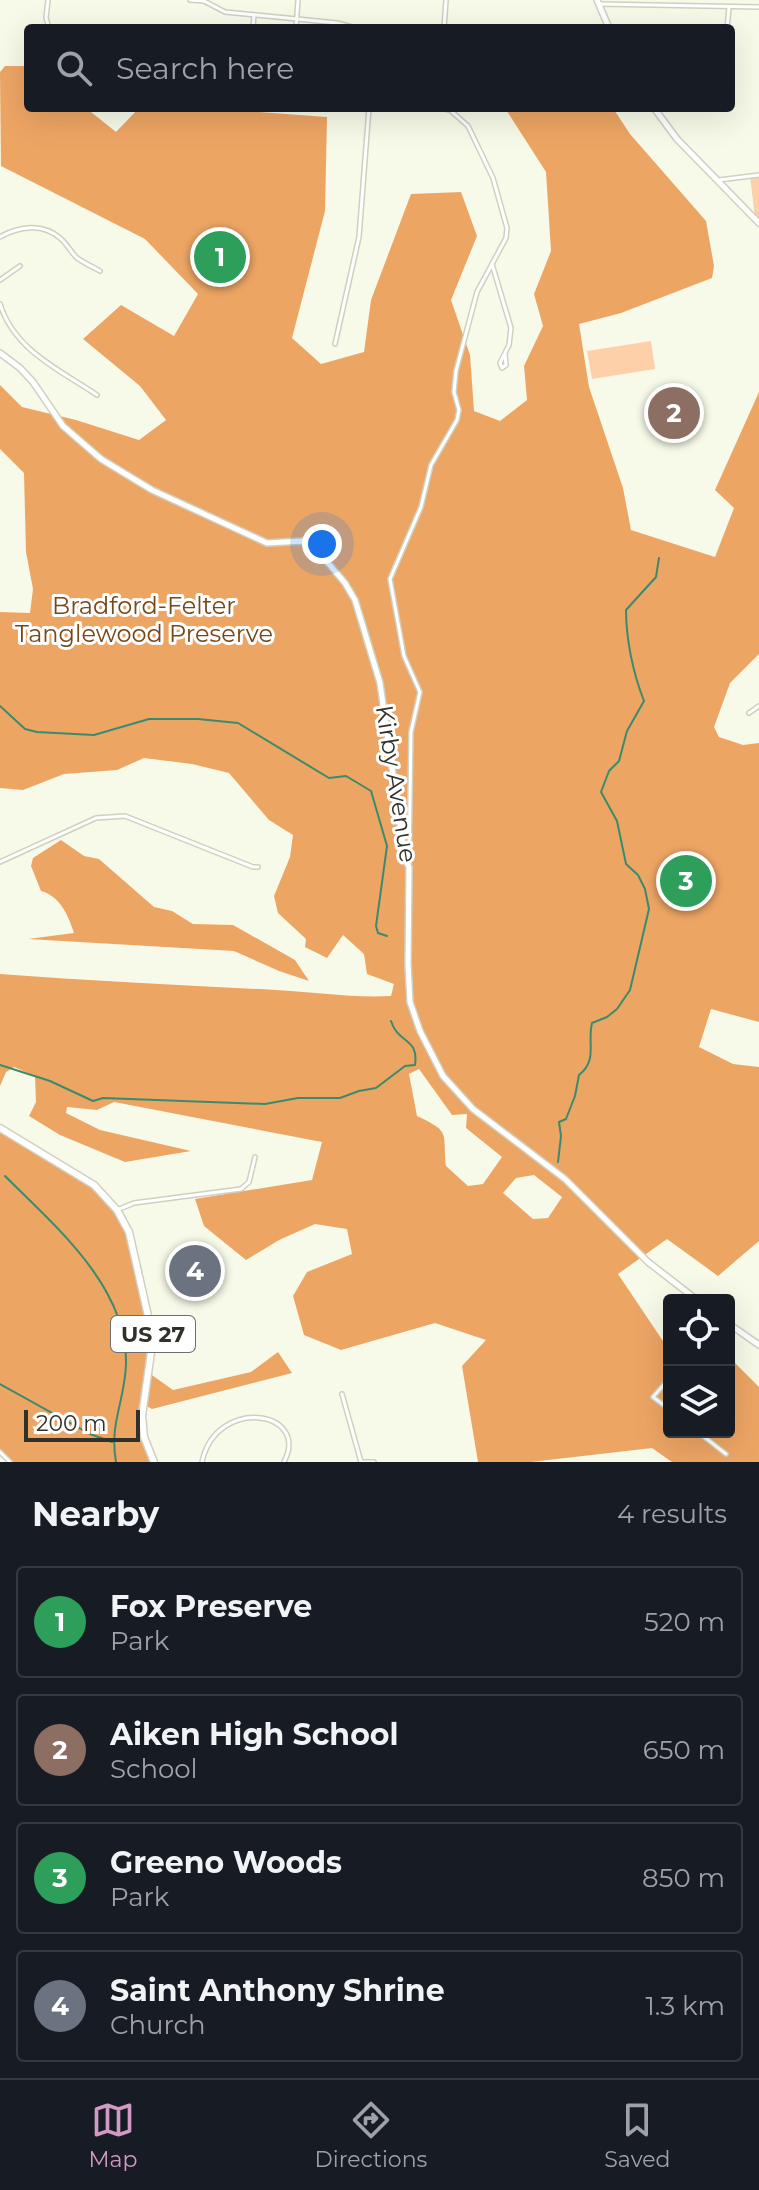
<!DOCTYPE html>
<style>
:root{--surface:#171b24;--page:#20242c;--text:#f1f3f6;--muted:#9ea1a6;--line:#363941;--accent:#d09ac2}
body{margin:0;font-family:Montserrat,sans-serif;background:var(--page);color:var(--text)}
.controls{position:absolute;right:24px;bottom:24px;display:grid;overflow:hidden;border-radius:8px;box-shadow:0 8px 32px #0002}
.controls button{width:72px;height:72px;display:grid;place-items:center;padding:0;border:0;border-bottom:2px solid var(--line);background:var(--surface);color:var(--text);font:40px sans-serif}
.scale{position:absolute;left:24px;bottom:20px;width:116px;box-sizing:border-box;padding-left:8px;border:4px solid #30312a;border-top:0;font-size:22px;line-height:28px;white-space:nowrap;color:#30312a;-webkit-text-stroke:6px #fff;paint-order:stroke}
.you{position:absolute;left:322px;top:544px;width:28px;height:28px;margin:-20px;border:6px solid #fff;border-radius:50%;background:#1a73e8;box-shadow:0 0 0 12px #1a73e833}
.badge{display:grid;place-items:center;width:52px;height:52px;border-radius:50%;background:var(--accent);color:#fff;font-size:26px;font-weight:700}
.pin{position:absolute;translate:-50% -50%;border:4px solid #fff;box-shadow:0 2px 8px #0006}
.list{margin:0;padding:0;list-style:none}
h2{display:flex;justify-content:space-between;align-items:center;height:104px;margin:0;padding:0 32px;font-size:34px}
h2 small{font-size:26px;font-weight:400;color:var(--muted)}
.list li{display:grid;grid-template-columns:52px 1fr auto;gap:24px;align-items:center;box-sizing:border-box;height:112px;margin:0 16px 16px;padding:0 16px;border:2px solid var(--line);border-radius:8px}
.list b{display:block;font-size:30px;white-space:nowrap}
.list p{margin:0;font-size:26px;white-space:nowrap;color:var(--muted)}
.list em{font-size:26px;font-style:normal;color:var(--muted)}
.icon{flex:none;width:44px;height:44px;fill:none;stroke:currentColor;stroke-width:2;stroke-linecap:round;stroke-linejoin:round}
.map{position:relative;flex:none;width:759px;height:1462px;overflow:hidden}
.search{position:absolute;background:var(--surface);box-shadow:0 8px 32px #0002;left:24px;right:24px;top:24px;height:88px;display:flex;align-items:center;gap:20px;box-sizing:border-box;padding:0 28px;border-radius:8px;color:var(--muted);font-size:30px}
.sheet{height:616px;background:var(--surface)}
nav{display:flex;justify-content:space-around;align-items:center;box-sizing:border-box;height:112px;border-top:2px solid var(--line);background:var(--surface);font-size:22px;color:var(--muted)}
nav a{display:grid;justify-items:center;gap:4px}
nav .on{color:var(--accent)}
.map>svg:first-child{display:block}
.green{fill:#fed0a9}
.forest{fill:#eda564;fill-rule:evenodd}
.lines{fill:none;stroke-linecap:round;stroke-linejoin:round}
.stream{stroke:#3a8b6e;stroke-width:2}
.street-casing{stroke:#ced1c0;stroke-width:6}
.secondary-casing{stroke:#ced1c0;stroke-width:8}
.primary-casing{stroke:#ced1c0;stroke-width:9}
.street{stroke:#fff;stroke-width:3}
.secondary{stroke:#fff;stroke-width:5}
.primary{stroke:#fff;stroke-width:6}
.labels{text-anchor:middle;stroke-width:6;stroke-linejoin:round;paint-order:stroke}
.shield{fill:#fff;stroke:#6e6f6a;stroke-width:2}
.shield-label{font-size:22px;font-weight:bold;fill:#30312a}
.park-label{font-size:24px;fill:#764717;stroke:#fff}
.street-label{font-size:24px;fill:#30312a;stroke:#fff}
</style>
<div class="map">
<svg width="759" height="1462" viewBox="0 0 759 1462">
<rect width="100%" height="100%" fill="#f8fae9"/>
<!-- green -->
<g class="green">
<polygon points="759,175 759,223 755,218 750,176"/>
<polygon points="651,341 655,369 592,379 587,351"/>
</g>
<!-- forest -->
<g class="forest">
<path d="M5,66H28V108H86L116,132L139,108H255L259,112L327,117L325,211L292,338L321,364L364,352L371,300L411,194L461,192L477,236L451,300L470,355L474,411L500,421L527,400L524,366L543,326L534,294L551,251L546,172L505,108H613L630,134L706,221L714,266L712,278L621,313L579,324L589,387L623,488L631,530L715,557L734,508L715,490L759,392V654L730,683L714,727L719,737L743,745L759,743V1022L711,1009L699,1047L733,1064L759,1067V1241L718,1276L667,1239L618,1274L669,1350V1432H729V1360H732L759,1387V1462H672L652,1448L531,1462H478L462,1366L486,1340L435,1323L341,1350L304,1335L293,1296L307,1272L352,1254L347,1229L315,1224L279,1240L246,1260L204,1226L195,1199L312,1180L322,1142L114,1102L97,1110L67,1107L66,1113L100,1130L191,1151L125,1162L60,1135L29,1116L36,1102L35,1076L14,1067L6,1072L0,1086V974C92,981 183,985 275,990C314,992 352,998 391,996L394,984L367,974L364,954L343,935L327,958L305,947L306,939L278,913L274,896L290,857L293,835L269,820L229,773L192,764L144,758L117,770L64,774L23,790L0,788V612L30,613L33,589L26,552L24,473L0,449V385L22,407L76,420L139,440L166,420L140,386L83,339L121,305L174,336L198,294L145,239L1,166L0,72ZM419,1069L452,1115L467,1114L466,1128L502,1157L483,1184L468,1186L446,1166C443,1132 451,1132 417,1116L409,1074ZM534,1175L562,1197L548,1218L533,1219L503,1193L516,1178Z"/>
<path d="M61,840L84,856L99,859L154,907L172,911L193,924L233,925L295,960L309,981L279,971L234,951L28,939L74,933C68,915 60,896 41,891L31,866L33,858Z"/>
<polygon points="0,1128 103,1192 129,1232 153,1338 149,1373 173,1390 251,1372 278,1352 292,1373 152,1409 143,1404 142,1426 154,1462 10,1462 0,1452"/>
</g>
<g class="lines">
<!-- stream -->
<g class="stream">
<polyline points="0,706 25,729 37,732 94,735 149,719 198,719 238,723 329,778 346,776 371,791 387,846 376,926 378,933 387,936"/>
<path d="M0,1065L50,1081L93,1101L103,1098L265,1104L298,1098H340L359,1091L376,1088L405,1066L415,1065C419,1037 398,1044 391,1021"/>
<path d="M558,1162L561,1136L559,1122L566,1119L575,1096L579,1075C598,1060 587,1043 592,1023L607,1017L617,1009L630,990L649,909L645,889L638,875L626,864L617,821L601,792L609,771L619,761L627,731L644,701C633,673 626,639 626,610L656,577L659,558"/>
<path d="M5,1176C55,1226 128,1287 126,1364C125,1401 109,1423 116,1462"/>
<polyline points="0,1384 90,1434 112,1442"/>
</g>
<defs>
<g id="street">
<polyline points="48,0 46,18 49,28"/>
<polyline points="190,0 204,1 225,12 337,23 356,28"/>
<polyline points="599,4 759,7"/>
<polyline points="253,28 254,15"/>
<polyline points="296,28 298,0"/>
<polyline points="444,28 446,0"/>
<polyline points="727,28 729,8"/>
<polyline points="719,180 759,175"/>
<path d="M0,237C19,226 43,223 60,238C67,244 71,252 77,258C84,263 93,267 100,271"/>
<polyline points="492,264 511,328 509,345 500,363 502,368 506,365 505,354"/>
<polyline points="0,280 20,266"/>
<path d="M0,304C14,350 60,370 97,395"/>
<polyline points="335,344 359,237 369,108"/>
<polyline points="749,713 759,706"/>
<polyline points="0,862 96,818 125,816 253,867 258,867"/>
<polyline points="409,864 411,732 420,692 404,656 390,579 421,507 431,465 457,420 459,410 454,392 456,371 477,292 506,238 507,228 493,178 468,126 450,110 438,108"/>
<polyline points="117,1210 134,1203 241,1189 249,1182 255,1157"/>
<polyline points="669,1379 653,1397 669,1409"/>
<polyline points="342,1394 361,1462"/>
<polyline points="698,1432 726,1454"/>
<polyline points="0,1452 10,1462"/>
<path d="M202,1462C216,1396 311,1410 284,1462"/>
<polyline points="362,1462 374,1462"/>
</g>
<g id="secondary">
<polyline points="597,0 609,28"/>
<polyline points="654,108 677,139 759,223"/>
<polyline points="0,353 20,368 33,382 63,426 101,459 152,490 267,543 303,541 312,544 345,583 355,600 380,683 405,859 409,867 408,964 410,1002 420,1031 443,1076 473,1109 565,1179 648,1262 697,1300"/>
<polyline points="729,1324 759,1345"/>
</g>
<polyline id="primary" points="0,1128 94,1185 117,1210 129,1232 153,1338 142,1416 144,1437 154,1462"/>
</defs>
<!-- street casing -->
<use href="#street" class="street-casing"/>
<!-- secondary casing -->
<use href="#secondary" class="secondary-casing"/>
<!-- primary casing -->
<use href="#primary" class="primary-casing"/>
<!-- street -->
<use href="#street" class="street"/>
<!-- secondary -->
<use href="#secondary" class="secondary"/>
<!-- primary -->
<use href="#primary" class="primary"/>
</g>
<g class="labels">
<!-- shield labels -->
<rect class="shield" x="111" y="1316" width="84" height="36" rx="6"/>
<g class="shield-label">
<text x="153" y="1342">US 27</text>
</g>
<!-- park labels -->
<g class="park-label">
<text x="144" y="614">Bradford-Felter<tspan x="144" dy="28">Tanglewood Preserve</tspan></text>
</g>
<!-- street labels -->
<g class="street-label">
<text transform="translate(396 784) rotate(81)" y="8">Kirby Avenue</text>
</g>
</g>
</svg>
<div class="controls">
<button><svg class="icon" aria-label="locate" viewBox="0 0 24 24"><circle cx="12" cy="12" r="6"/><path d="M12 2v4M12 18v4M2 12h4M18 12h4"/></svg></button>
<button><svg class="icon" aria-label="layers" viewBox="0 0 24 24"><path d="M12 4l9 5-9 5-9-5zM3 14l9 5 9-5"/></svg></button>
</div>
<div class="scale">200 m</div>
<div class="you"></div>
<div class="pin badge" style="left:220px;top:257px;background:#2e9e5b">1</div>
<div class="pin badge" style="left:674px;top:413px;background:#8d6e63">2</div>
<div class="pin badge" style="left:686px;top:881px;background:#2e9e5b">3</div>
<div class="pin badge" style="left:195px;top:1271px;background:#6b7280">4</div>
<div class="search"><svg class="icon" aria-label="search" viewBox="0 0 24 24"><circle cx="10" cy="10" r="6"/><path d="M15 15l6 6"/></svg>Search here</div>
</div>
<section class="sheet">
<h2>Nearby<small>4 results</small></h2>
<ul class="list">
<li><span class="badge" style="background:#2e9e5b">1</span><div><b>Fox Preserve</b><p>Park</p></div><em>520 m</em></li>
<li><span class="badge" style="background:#8d6e63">2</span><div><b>Aiken High School</b><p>School</p></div><em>650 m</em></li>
<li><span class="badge" style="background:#2e9e5b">3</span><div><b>Greeno Woods</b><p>Park</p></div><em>850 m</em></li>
<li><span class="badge" style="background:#6b7280">4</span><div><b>Saint Anthony Shrine</b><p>Church</p></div><em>1.3 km</em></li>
</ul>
</section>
<nav>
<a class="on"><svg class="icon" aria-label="map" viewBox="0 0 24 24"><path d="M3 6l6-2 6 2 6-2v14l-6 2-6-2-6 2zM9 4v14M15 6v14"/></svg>Map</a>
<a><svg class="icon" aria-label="directions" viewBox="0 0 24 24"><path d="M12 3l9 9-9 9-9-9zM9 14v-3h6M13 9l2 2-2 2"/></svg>Directions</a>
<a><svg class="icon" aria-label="saved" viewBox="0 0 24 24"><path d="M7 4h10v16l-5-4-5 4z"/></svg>Saved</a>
</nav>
